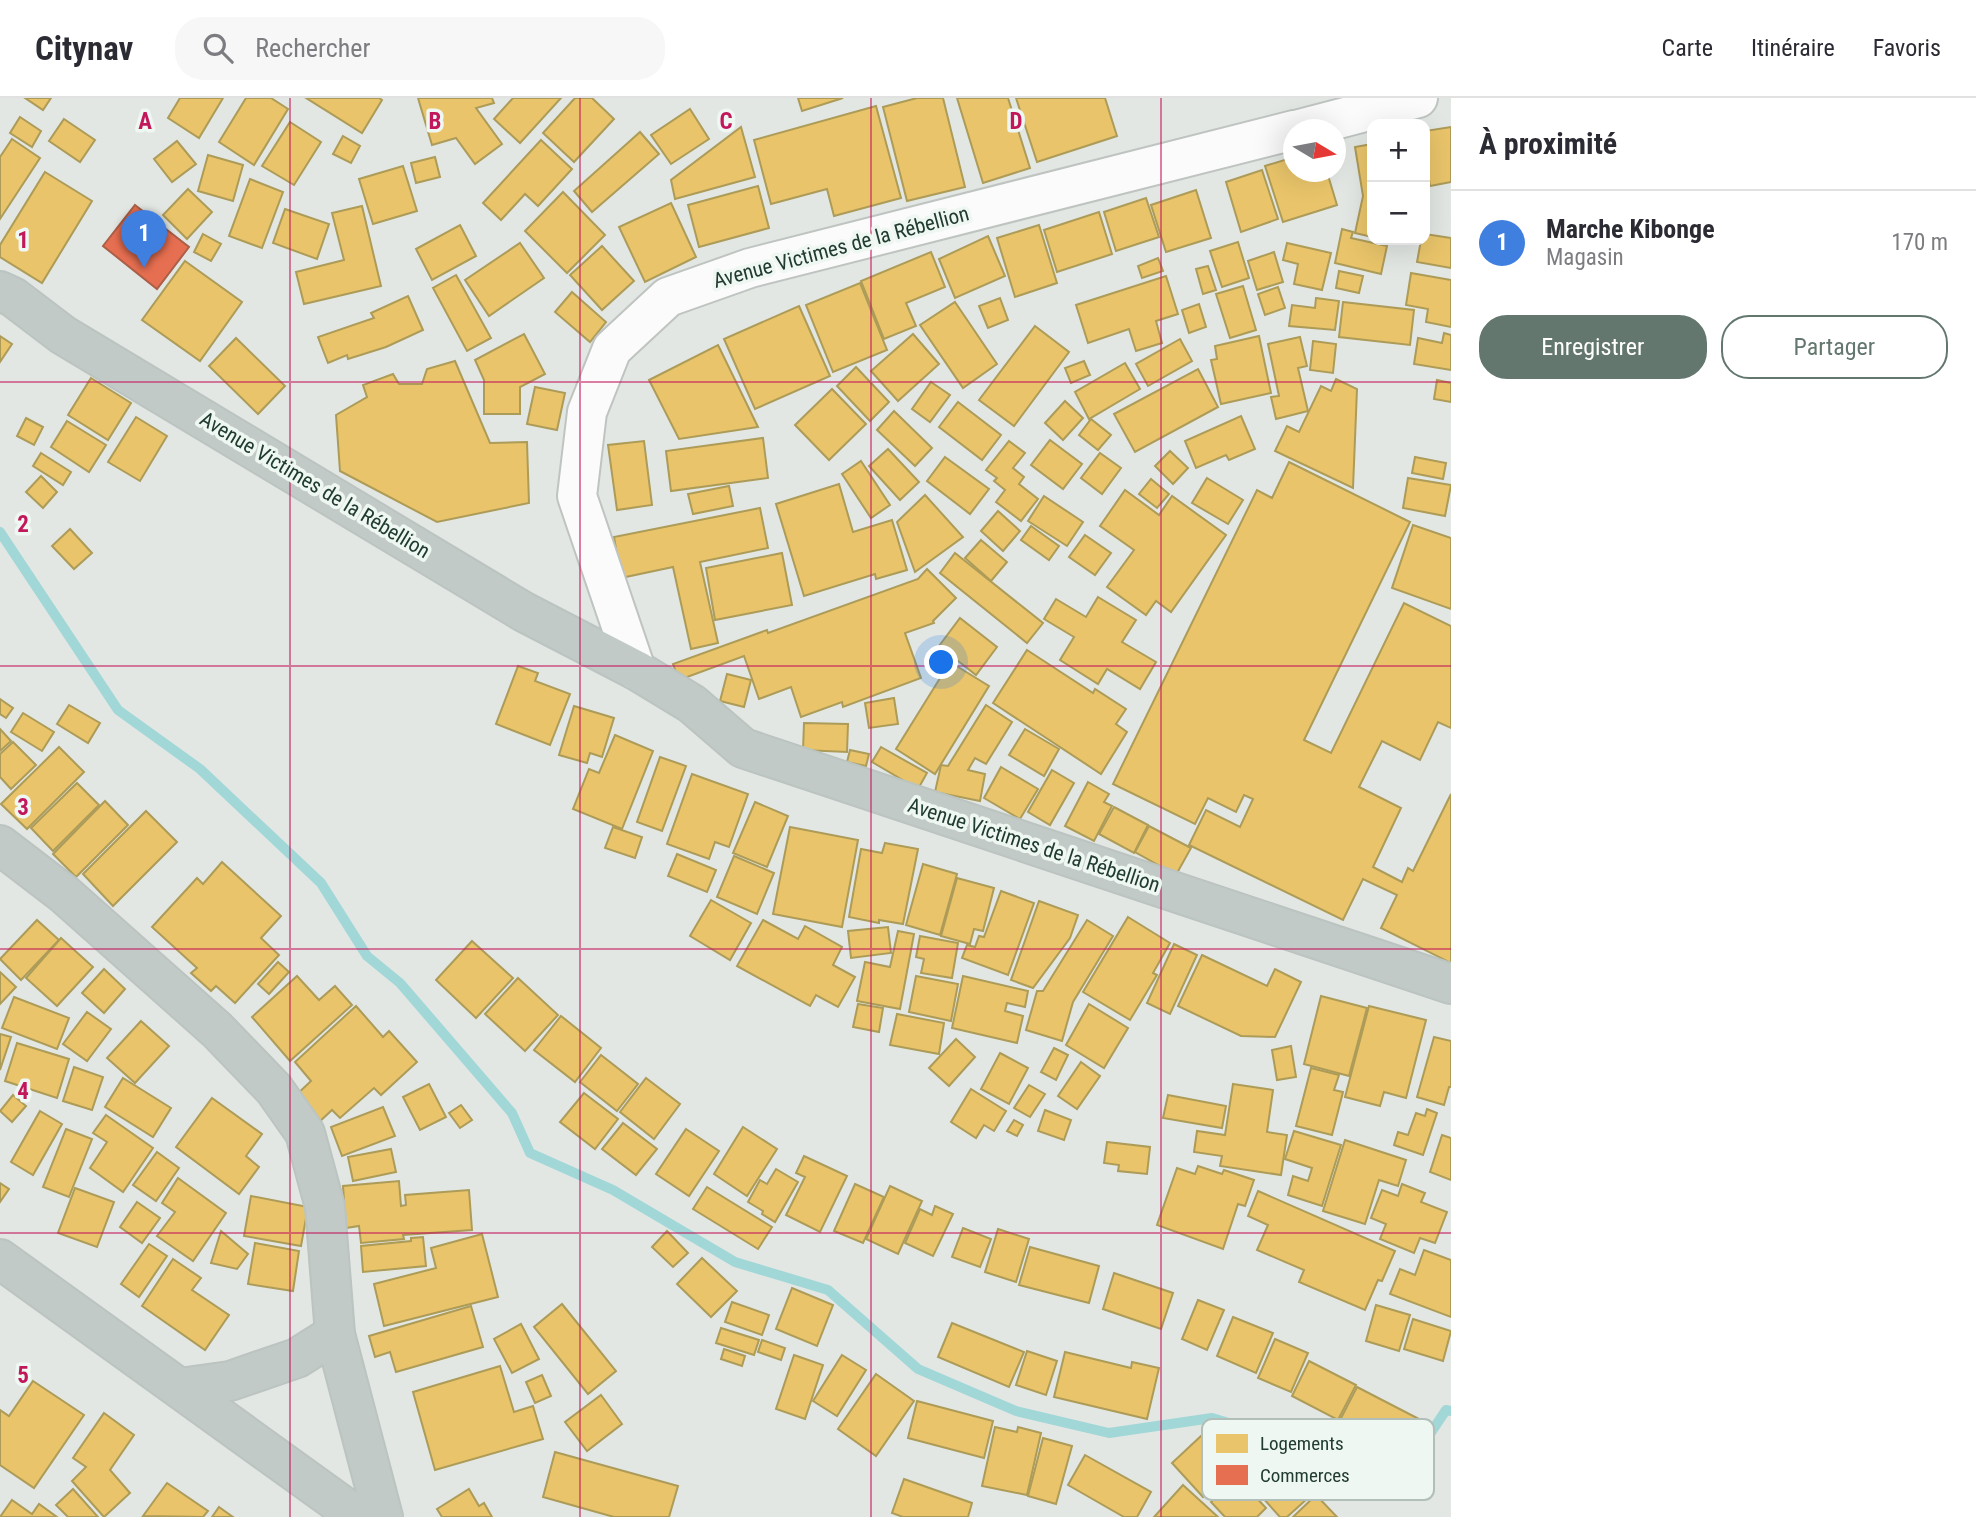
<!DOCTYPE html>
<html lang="fr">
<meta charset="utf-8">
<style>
:root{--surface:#fff;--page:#f7f7f7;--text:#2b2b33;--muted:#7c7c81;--line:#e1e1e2;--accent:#64776e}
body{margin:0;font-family:"Roboto Condensed",sans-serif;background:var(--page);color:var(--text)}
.controls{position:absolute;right:21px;top:21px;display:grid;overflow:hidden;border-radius:14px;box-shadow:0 7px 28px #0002}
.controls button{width:63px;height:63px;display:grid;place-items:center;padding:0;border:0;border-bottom:2px solid var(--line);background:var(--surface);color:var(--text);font:35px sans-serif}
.compass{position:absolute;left:1283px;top:21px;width:63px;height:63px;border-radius:50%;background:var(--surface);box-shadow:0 7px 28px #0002;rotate:100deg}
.you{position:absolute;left:942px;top:565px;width:24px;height:24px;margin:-18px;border:5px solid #fff;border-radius:50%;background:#1a73e8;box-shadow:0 0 0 10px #1a73e833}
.badge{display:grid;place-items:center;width:46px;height:46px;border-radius:50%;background:var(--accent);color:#fff;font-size:23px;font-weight:700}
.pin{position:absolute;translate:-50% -58px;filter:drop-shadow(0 2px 4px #0008)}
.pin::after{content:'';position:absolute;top:37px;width:24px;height:21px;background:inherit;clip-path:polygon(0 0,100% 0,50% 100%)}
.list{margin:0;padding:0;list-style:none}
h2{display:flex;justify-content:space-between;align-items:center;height:91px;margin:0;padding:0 28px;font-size:30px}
h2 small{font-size:23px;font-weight:400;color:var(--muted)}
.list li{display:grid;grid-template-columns:46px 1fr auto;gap:21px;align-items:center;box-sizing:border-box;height:105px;padding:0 28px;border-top:2px solid var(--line)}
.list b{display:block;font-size:26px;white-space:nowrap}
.list p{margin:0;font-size:23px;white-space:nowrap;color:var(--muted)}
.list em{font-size:23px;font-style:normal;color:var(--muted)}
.actions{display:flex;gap:14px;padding:21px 28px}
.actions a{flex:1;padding:16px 0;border:2px solid var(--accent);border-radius:28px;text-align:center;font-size:24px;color:var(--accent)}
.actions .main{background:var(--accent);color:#fff}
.icon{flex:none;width:38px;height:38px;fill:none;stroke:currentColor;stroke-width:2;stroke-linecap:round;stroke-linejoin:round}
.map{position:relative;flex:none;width:1451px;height:1419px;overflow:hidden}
header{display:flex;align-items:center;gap:42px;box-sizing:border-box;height:98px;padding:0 35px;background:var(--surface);border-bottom:2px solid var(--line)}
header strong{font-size:33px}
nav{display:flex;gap:38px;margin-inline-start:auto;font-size:24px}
.search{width:490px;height:63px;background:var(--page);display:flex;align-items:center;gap:18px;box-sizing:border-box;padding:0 24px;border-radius:28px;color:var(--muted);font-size:26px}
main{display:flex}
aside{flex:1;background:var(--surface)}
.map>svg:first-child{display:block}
.homes{fill:#e9c46a;stroke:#ad9b58;stroke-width:2}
.shops{fill:#e76f51;stroke:#ab5f47;stroke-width:2}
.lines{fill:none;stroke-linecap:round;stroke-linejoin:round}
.stream{stroke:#a1d7d7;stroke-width:10}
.tertiary-casing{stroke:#bfc4c1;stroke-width:42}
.trunk-casing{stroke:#bbc4c0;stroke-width:42}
.tertiary{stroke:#fbfbfb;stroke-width:38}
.trunk{stroke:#c2cac7;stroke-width:38}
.grid{fill:none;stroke:#c2185b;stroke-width:2;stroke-opacity:0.55}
.labels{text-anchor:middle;stroke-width:7;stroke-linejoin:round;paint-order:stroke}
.street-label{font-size:21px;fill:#203b2f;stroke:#eff7f2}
.key{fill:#eff7f2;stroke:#b1bfb8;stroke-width:2}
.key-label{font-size:19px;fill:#203b2f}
.grid-label{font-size:23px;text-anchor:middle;font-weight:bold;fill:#c2185b;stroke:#eff7f2;stroke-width:7;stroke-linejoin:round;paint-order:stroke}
</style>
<header>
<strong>Citynav</strong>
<div class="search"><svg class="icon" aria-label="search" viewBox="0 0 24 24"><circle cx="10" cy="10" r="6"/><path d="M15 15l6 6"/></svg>Rechercher</div>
<nav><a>Carte</a><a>Itinéraire</a><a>Favoris</a></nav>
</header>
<main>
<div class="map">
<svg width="1451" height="1419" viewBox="0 0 1451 1419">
<rect width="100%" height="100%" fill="#e2e7e4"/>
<!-- homes -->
<g class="homes">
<polygon points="25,0 51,0 43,12"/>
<polygon points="180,0 223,0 199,40 168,20"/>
<polygon points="246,0 271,0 288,11 254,67 219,44"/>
<polygon points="306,0 379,0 382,2 362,35"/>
<polygon points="418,0 492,0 494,5 476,10 502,46 475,66 456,40 432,47"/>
<polygon points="513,0 561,0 520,45 494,21"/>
<polygon points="575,0 592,0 614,21 574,64 543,35"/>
<polygon points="798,0 843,0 802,13"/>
<polygon points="917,0 943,0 965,89 907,103 883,9"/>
<polygon points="957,0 1008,0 1030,70 983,85"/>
<polygon points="1016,0 1105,0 1117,38 1037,64"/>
<polygon points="876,8 901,100 834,118 827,91 771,106 754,42"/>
<polygon points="690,11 709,41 671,66 651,37"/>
<polygon points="20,19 41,33 32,49 10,35"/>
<polygon points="64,21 95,42 80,64 49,43"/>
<polygon points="290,24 321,44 294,87 262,68"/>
<polygon points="741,29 755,79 675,101 671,82"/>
<polygon points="1451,29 1451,84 1430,88 1425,57 1425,33"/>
<polygon points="640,34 659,56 592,114 574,93"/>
<polygon points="343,38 360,48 351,65 333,56"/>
<polygon points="12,41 40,60 0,121 0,59"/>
<polygon points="541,42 572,71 538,108 525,96 501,122 483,105"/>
<polygon points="177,43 196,66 172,84 154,61"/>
<polygon points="1372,46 1372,139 1355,135 1363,98 1355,49"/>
<polygon points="208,57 243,67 233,103 198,93"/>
<polygon points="435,59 440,79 416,85 411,65"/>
<polygon points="1294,59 1294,74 1327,74 1337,107 1283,124 1265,68"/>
<polygon points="403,68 417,113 373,126 359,81"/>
<polygon points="1262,72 1278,121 1241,134 1226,84"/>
<polygon points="45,74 92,103 42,185 0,159 0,147"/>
<polygon points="250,81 283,94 262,150 229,138"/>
<polygon points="758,88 769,130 699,149 688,107"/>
<polygon points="188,91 212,114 187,141 163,117"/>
<polygon points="1196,92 1211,140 1166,154 1151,107"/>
<polygon points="563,94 605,137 567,175 525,133"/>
<polygon points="1146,100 1159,139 1116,153 1104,114"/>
<polygon points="671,105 696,159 645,184 619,129"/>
<polygon points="362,108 381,188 304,206 296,174 344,162 332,115"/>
<polygon points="285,111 329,126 317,161 273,145"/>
<polygon points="1099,114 1112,156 1057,174 1044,132"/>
<polygon points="460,127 476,158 432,182 416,151"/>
<polygon points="1039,127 1057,185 1015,199 997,140"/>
<polygon points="1342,131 1353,134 1351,140 1387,148 1381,176 1335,165"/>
<polygon points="203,136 221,146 211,163 194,154"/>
<polygon points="1425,136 1451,140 1451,170 1417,164 1421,142 1425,142"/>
<polygon points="988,138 1005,178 955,200 939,161"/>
<polygon points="1238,144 1249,180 1222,189 1210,153"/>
<polygon points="520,145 544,180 489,218 465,182"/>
<polygon points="1287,145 1331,155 1322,192 1294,186 1298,166 1283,162"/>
<polygon points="602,148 634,183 602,212 570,177"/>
<polygon points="931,154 945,189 906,205 916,228 884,241 861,183"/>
<polygon points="1274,154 1283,184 1257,192 1248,163"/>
<polygon points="1158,160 1163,173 1142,180 1138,168"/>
<polygon points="185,163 242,204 200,263 142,222"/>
<polygon points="1208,168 1216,192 1203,196 1196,171"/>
<polygon points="1339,173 1363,178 1359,195 1336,190"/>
<polygon points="1411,175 1451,182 1451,229 1426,224 1428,211 1406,207"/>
<polygon points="456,177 491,240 467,253 433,190"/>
<polygon points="1166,178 1178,216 1156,223 1162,245 1136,253 1129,231 1088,245 1076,207"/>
<polygon points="860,185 887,252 833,274 806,207"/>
<polygon points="1243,188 1256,232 1230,240 1216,196"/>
<polygon points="1278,189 1285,210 1265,217 1258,196"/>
<polygon points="572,194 606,224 590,244 555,214"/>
<polygon points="408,198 423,232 386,249 348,261 347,257 328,265 318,239 374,220 371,215"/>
<polygon points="1000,200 1008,222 988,230 979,208"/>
<polygon points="1316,200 1339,203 1335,232 1289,228 1292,207 1315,210"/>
<polygon points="955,204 997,266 963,290 920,227"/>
<polygon points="1343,204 1414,212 1410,247 1339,239"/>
<polygon points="1199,206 1206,229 1189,235 1182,212"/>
<polygon points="799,208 830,278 755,311 724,241"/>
<polygon points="1035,228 1069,254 1014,328 979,302"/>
<polygon points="1444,235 1451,237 1451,272 1414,266 1418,240 1442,245"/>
<polygon points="524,236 545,276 520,289 520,316 484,316 484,282 475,262"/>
<polygon points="913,236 939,266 898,303 871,273"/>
<polygon points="0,238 12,246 0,264"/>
<polygon points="1259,238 1271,295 1221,306 1211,262 1217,261 1215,248"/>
<polygon points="1300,239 1307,268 1298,270 1308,313 1276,321 1271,299 1279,298 1268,246"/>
<polygon points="236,240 285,288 258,316 209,268"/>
<polygon points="1180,241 1192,263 1148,288 1136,266"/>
<polygon points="1313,243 1336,246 1333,275 1310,272"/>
<polygon points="718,247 758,329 679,341 649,282"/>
<polygon points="455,263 490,345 527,344 529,405 437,424 340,373 336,317 367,299 363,287 393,276 399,286 422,286 427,271"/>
<polygon points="1084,263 1090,277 1071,285 1065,270"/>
<polygon points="1125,265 1140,291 1089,321 1075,294"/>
<polygon points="856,269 889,304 870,323 837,288"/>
<polygon points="1198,271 1218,309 1135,354 1114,316"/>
<polygon points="91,280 131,305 108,342 68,317"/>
<polygon points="1336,281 1357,291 1353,390 1275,353 1287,328 1299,334 1321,288 1331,293"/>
<polygon points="1437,282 1451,285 1451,304 1434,301"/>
<polygon points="931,284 950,297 930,324 912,311"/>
<polygon points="535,289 565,295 557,332 527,326"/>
<polygon points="832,291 866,326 829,362 795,327"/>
<polygon points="1065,303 1083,320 1063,342 1045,325"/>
<polygon points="958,304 1001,337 982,362 939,329"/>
<polygon points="894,313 932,350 915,368 877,332"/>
<polygon points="1241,318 1255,351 1229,362 1226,357 1196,370 1185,343"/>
<polygon points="136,319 167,338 140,383 108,364"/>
<polygon points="26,320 43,329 34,347 17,338"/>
<polygon points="1091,321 1111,337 1098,352 1079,337"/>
<polygon points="67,323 106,347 89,374 51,349"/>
<polygon points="763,340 768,380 671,393 666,353"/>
<polygon points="1050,342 1082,366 1063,391 1031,367"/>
<polygon points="644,343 652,407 617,412 608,347"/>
<polygon points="1009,343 1025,355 1013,370 1024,379 1019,386 1038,401 1021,423 996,404 1005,392 994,383 997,380 986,372"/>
<polygon points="888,351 919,384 900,402 869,368"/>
<polygon points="1170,353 1188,370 1173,386 1155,368"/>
<polygon points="41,355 71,374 63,387 33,368"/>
<polygon points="1100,355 1121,370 1102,396 1081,380"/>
<polygon points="945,359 989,391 970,416 927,383"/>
<polygon points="1415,359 1446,365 1443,381 1412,375"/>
<polygon points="861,363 890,407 871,420 842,376"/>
<polygon points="1289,364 1410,424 1304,642 1331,655 1404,505 1451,528 1451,630 1438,624 1420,662 1382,643 1359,689 1401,710 1373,769 1402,784 1408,770 1413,773 1451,696 1451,865 1381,830 1397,797 1363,781 1343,822 1189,747 1206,712 1240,729 1253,701 1244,697 1236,714 1208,700 1195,726 1113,686 1257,392 1272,400"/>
<polygon points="41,378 57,394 43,410 26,394"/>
<polygon points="1207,380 1243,402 1228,426 1192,405"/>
<polygon points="1408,380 1451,387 1445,418 1403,410"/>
<polygon points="1151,381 1169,396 1157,410 1139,396"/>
<polygon points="839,386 853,434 892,422 907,472 876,481 875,476 804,498 776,406"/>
<polygon points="729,388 733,408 693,416 688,396"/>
<polygon points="1125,392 1159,417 1172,398 1226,437 1171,514 1156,503 1146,517 1107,489 1134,452 1100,428"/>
<polygon points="925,397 963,439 915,474 897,424"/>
<polygon points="1044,398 1083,424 1067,448 1028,423"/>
<polygon points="760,410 768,450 700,464 718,545 691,551 673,469 621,480 614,439"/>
<polygon points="998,413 1020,433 1003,453 981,433"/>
<polygon points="1413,427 1451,440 1451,511 1392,490"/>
<polygon points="1031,428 1059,448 1049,462 1021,442"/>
<polygon points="70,431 92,455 74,471 52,448"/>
<polygon points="1085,437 1111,455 1095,477 1069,459"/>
<polygon points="981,442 1007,464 991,483 965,460"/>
<polygon points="782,455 792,507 715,522 706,470"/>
<polygon points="955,455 1043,525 1027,545 940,475"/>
<polygon points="927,471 956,500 933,523 934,525 905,535 921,580 843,609 842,604 801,619 791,589 759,601 744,558 679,582 673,566 767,532 768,535 918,481"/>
<polygon points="1098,499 1136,522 1122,544 1156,564 1140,591 1107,571 1098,586 1060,562 1074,539 1044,521 1056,501 1086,519"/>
<polygon points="960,520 997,549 976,577 939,548"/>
<polygon points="1027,552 1093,595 1095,591 1126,611 1116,626 1127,634 1101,676 993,605"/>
<polygon points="950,564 989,588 935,676 896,651"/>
<polygon points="518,568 538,575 535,583 570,596 550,647 496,626"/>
<polygon points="727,576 751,582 744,609 720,603"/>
<polygon points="894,600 898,626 869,630 865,605"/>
<polygon points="0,601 13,610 6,620 0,616"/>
<polygon points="69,607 100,625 88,645 57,626"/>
<polygon points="986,607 1012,624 986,666 975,660 968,672 985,676 980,703 935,694 941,667 948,668"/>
<polygon points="574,608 614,620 602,659 590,655 587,665 559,657"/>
<polygon points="23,615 54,634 42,653 11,634"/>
<polygon points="804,625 848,626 847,654 803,652"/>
<polygon points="0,631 11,643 0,653"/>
<polygon points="1025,631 1059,651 1044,678 1009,657"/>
<polygon points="615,637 653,653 622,731 573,711 589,671 599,675"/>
<polygon points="13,644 36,667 11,691 0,679 0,656"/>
<polygon points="59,649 84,674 27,731 1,706"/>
<polygon points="881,649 927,675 918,691 872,664"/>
<polygon points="850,652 869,656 866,668 847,664"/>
<polygon points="660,659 686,668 662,733 637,724"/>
<polygon points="1001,669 1038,691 1020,721 984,700"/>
<polygon points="1052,672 1074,685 1050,727 1028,714"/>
<polygon points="692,676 748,696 729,749 715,744 709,761 667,746"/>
<polygon points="1088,684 1109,696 1104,704 1112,708 1094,743 1065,728"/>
<polygon points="77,685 99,707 53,753 31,730"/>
<polygon points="105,703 128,727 76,779 53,756"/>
<polygon points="755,704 788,718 767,769 733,755"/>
<polygon points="1114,709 1148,727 1134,755 1099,736"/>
<polygon points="146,713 177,744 113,808 83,776"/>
<polygon points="1149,728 1191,750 1176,777 1135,754"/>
<polygon points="613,729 642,739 635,760 605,750"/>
<polygon points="790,729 858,742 842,829 773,816"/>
<polygon points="885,745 918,751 903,826 879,822 879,825 849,819 861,751 882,755"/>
<polygon points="677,756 716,772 707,794 668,778"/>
<polygon points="734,758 774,775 757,816 717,799"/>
<polygon points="222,764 281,818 261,840 279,857 235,905 216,888 211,893 191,875 197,870 152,829 197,780 203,786"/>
<polygon points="923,766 957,776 940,837 906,827"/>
<polygon points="957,780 994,790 983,833 974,831 970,846 941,838"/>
<polygon points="1001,793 1034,805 1008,877 962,860 967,847 975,849 979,838 984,839"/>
<polygon points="711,802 751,825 730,862 690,838"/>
<polygon points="1039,803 1078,817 1070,840 1033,890 1011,882"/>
<polygon points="1128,819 1170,845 1153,875 1157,877 1130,922 1083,894"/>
<polygon points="37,822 59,842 21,882 0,861"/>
<polygon points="763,822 798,841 805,828 842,849 833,867 855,879 838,909 816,897 810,908 737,868"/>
<polygon points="1087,822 1113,838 1073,904 1062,943 1026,932 1037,893 1043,893"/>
<polygon points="888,829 891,855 851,860 848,833"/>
<polygon points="898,833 914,836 900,911 857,903 865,864 890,869"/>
<polygon points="920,838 958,845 952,880 921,875 924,861 916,859"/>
<polygon points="61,840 93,869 57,908 26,880"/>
<polygon points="472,843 513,880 476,920 436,882"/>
<polygon points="1174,846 1197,857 1170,916 1147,905"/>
<polygon points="1202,857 1267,888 1275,871 1301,884 1275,939 1241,938 1178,908"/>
<polygon points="278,864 289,874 269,896 258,886"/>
<polygon points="104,871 125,891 104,915 82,895"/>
<polygon points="0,874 16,889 0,906"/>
<polygon points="297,878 319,902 335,888 352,907 290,963 252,919"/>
<polygon points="916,878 958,886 951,923 909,914"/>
<polygon points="963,878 1028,893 1025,909 1007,905 1005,913 1023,918 1017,945 952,930"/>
<polygon points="518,880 558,917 525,953 485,916"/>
<polygon points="1321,898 1367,910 1349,978 1304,966"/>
<polygon points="14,899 69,920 57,951 2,930"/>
<polygon points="858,906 883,910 879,934 853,929"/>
<polygon points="1089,906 1128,930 1104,970 1066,947"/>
<polygon points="356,908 383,939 389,933 417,964 381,997 374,990 340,1020 332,1012 317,1026 293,1000 311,983 295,964"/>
<polygon points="1369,908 1426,922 1406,1000 1384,994 1380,1008 1345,999"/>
<polygon points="87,914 111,931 87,963 63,946"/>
<polygon points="897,916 944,925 939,956 890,947"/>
<polygon points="561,918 601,950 575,984 534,952"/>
<polygon points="141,923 169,948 135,985 107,960"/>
<polygon points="0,936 11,939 0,972"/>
<polygon points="1434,939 1451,943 1451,989 1449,989 1444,1007 1417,999"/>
<polygon points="956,941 975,959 949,988 929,970"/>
<polygon points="17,945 69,961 57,1000 5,983"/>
<polygon points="1291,948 1296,979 1277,982 1272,952"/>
<polygon points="1054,950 1068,957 1056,982 1041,974"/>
<polygon points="1000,955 1028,970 1009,1006 981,991"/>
<polygon points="601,957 638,986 617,1013 580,984"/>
<polygon points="1081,964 1100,978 1077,1011 1058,998"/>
<polygon points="74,969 103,979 92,1012 63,1003"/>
<polygon points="1311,970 1339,977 1334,992 1343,994 1332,1037 1296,1028"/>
<polygon points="123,980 171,1010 153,1039 105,1009"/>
<polygon points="646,980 680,1006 654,1041 620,1014"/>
<polygon points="429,986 446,1019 420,1032 403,999"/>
<polygon points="1233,986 1273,992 1267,1034 1287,1037 1281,1077 1220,1068 1222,1058 1194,1054 1197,1033 1225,1037"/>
<polygon points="1029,987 1045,996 1030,1019 1014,1010"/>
<polygon points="971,991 1006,1013 994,1033 984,1027 976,1040 951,1024"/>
<polygon points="584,995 618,1021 595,1051 560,1024"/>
<polygon points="13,997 26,1008 12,1024 0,1013"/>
<polygon points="1168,997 1226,1008 1222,1030 1163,1020"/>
<polygon points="212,1000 262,1036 246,1058 259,1069 239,1096 176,1049"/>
<polygon points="461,1007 472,1022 460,1030 449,1015"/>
<polygon points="383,1009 395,1038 342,1058 331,1029"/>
<polygon points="1427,1011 1437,1015 1423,1057 1394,1047 1398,1034 1408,1037 1416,1015 1425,1018"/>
<polygon points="1045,1012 1071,1022 1064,1042 1038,1033"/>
<polygon points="40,1013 62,1026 33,1077 11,1064"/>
<polygon points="106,1017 153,1050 123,1094 90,1070 107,1044 93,1035"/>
<polygon points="1014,1022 1023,1027 1017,1038 1007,1033"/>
<polygon points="623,1025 657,1051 636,1077 602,1051"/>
<polygon points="743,1029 777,1051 747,1098 714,1076"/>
<polygon points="66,1031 92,1041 69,1099 43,1089"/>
<polygon points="686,1031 719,1053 689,1098 656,1076"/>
<polygon points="1294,1033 1341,1047 1322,1108 1288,1097 1293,1078 1308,1083 1312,1070 1285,1061"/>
<polygon points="1442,1037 1451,1040 1451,1082 1430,1074"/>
<polygon points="1345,1042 1406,1062 1398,1088 1379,1082 1365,1126 1323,1113"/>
<polygon points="1107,1044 1150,1049 1147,1076 1118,1073 1119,1067 1104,1065"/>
<polygon points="391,1051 396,1074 353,1083 348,1059"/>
<polygon points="157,1054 179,1070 156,1103 133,1087"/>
<polygon points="804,1058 847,1078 820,1134 786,1117 805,1079 796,1075"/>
<polygon points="1198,1068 1222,1076 1224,1072 1254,1082 1245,1108 1238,1106 1223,1151 1157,1127 1177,1070 1195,1076"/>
<polygon points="776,1071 798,1084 775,1124 762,1116 763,1113 748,1104 760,1082 767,1086"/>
<polygon points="178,1080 226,1115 193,1163 157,1138 175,1114 162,1105"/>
<polygon points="399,1083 401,1108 406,1107 405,1097 469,1092 472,1132 403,1137 404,1141 361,1145 359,1128 346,1130 343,1088"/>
<polygon points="0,1085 9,1091 0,1104"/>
<polygon points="855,1086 884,1099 863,1145 834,1133"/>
<polygon points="1402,1086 1425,1095 1421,1104 1447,1114 1435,1145 1420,1140 1414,1155 1380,1141 1386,1126 1371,1120 1382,1092 1398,1098"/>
<polygon points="890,1088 922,1103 898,1156 866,1141"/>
<polygon points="707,1089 772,1129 758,1151 693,1111"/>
<polygon points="75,1090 114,1104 97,1149 58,1135"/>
<polygon points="1258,1093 1395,1153 1382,1183 1378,1182 1365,1212 1299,1184 1304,1172 1257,1152 1268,1127 1248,1118"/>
<polygon points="251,1098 308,1109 301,1148 244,1138"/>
<polygon points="137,1104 160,1120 142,1145 120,1129"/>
<polygon points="935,1108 953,1116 933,1158 905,1145 920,1111 932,1117"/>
<polygon points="963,1130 991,1141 980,1169 952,1159"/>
<polygon points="998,1131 1029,1141 1016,1184 985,1174"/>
<polygon points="221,1133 248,1156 237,1171 211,1165"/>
<polygon points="667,1133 688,1155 673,1169 652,1149"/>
<polygon points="482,1136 498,1199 384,1228 374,1186 436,1170 431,1150"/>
<polygon points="423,1139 426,1168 363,1174 361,1148 411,1143 411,1140"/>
<polygon points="255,1145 299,1153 293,1193 248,1186"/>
<polygon points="149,1146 167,1158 139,1199 121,1186"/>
<polygon points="1030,1149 1099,1168 1089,1205 1019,1187"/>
<polygon points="1424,1152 1451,1162 1451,1219 1390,1196 1400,1171 1415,1177"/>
<polygon points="702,1160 737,1193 711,1219 677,1186"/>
<polygon points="173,1161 201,1180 192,1192 229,1217 205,1252 142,1208"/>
<polygon points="1114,1175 1173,1195 1161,1231 1103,1211"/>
<polygon points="792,1190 833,1207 817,1248 776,1231"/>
<polygon points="1198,1202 1224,1212 1207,1252 1182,1241"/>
<polygon points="732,1204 769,1217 762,1237 725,1224"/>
<polygon points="562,1206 616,1273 588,1296 534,1229"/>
<polygon points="1376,1207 1410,1217 1399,1253 1366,1243"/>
<polygon points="471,1208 483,1249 396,1274 390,1254 375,1259 369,1238"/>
<polygon points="1233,1219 1273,1235 1256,1275 1217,1258"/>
<polygon points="1413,1221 1451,1233 1443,1263 1404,1251"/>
<polygon points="952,1225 1024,1254 1009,1289 938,1259"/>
<polygon points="521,1226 539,1261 512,1275 494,1241"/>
<polygon points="721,1230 759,1242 754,1257 716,1245"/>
<polygon points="1275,1241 1308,1255 1291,1294 1258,1280"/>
<polygon points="762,1242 785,1250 781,1262 758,1254"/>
<polygon points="724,1251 745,1258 742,1268 721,1261"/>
<polygon points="1027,1253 1057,1263 1046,1297 1016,1287"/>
<polygon points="1065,1254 1131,1270 1132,1264 1159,1270 1147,1321 1054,1299"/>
<polygon points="794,1257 823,1267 805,1321 776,1311"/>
<polygon points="842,1257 866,1272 837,1318 813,1303"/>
<polygon points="1309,1263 1356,1287 1338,1322 1292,1298"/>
<polygon points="500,1268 514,1314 533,1308 543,1341 435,1372 413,1294"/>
<polygon points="876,1276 914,1303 876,1358 838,1331"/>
<polygon points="542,1277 551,1298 535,1305 526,1284"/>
<polygon points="33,1283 84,1317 34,1390 0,1367 0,1312 9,1318"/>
<polygon points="1357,1289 1419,1321 1402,1355 1382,1345 1377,1354 1354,1341 1358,1333 1339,1324"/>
<polygon points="601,1297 622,1326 587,1353 565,1324"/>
<polygon points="917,1303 993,1323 984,1360 908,1340"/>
<polygon points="104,1315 134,1337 110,1372 130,1395 104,1419 72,1383 86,1369 73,1360"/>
<polygon points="995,1329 1017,1334 1018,1329 1041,1335 1027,1397 982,1388"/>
<polygon points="1201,1338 1232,1371 1203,1399 1172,1365"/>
<polygon points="1043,1340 1072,1348 1056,1406 1028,1398"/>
<polygon points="555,1354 678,1388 669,1419 614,1419 543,1399"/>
<polygon points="1085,1357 1151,1394 1137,1419 1124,1419 1068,1387"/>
<polygon points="1297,1367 1318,1391 1287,1419 1280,1419 1262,1399"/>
<polygon points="1236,1378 1266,1410 1257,1419 1225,1419 1211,1404"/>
<polygon points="904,1381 972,1405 968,1419 903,1419 892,1415"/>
<polygon points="167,1385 208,1413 203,1419 143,1418"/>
<polygon points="1183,1387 1218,1419 1154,1419"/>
<polygon points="73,1391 98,1419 68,1419 56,1407"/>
<polygon points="469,1391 479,1408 484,1405 492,1419 442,1419 437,1411"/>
<polygon points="1316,1397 1337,1419 1293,1419"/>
<polygon points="12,1402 32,1416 39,1406 57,1419 0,1419"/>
<polygon points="219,1409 233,1419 212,1419"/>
</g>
<!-- shops -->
<polygon class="shops" points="135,107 189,149 157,191 103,148"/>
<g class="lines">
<!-- stream -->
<polyline class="stream" points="0,434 118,612 200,671 321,785 367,858 400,885 512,1015 530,1055 613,1092 735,1164 828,1192 918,1271 1016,1313 1109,1335 1212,1320 1232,1326 1292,1357 1396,1387 1446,1312 1451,1313"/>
<defs>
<g id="tertiary">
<polyline points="1296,32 1418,0"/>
<polyline points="636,572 577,398 587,314 612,251 668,199 750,170 1294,32"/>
</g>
<g id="trunk">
<polyline points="0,193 13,199 63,237 524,514 636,572 692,606 743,650 1451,886"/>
<polyline points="0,747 64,796 217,932 274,991 305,1035 325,1109 335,1236 383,1419"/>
<polyline points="0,1161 358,1419"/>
<polyline points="180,1290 230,1283 297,1260 335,1236"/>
</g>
</defs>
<!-- tertiary casing -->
<use href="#tertiary" class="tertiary-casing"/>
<!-- trunk casing -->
<use href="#trunk" class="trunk-casing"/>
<!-- tertiary -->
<use href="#tertiary" class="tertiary"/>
<!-- trunk -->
<use href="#trunk" class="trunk"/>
</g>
<!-- grid -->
<path class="grid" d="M290,0V1419M580,0V1419M871,0V1419M1161,0V1419M0,284H1451M0,568H1451M0,851H1451M0,1135H1451"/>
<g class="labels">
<!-- street labels -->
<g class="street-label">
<text transform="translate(841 149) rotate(-15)" y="7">Avenue Victimes de la Rébellion</text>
<text transform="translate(315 387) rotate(31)" y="7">Avenue Victimes de la Rébellion</text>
<text transform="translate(1034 747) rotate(18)" y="7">Avenue Victimes de la Rébellion</text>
</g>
</g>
<!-- legend -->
<rect x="1202" y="1321" width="232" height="81" rx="10" class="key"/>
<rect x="1216" y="1336" width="32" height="19" fill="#e9c46a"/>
<rect x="1216" y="1367" width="32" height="20" fill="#e76f51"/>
<g class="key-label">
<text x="1260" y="1352">Logements</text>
<text x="1260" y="1384">Commerces</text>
</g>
<g class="grid-label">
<text x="145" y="31">A</text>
<text x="435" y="31">B</text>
<text x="726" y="31">C</text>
<text x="1016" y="31">D</text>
<text x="23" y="150">1</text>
<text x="23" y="434">2</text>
<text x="23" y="717">3</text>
<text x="23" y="1001">4</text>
<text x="23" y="1285">5</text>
</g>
</svg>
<div class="controls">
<button>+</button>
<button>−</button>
</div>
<svg class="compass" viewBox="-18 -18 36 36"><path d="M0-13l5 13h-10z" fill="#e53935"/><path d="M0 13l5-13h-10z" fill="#7c7c81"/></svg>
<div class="you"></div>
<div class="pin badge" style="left:144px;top:170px;background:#3f7fe0">1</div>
</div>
<aside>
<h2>À proximité<small></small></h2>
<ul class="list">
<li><span class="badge" style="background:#3f7fe0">1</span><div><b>Marche Kibonge</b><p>Magasin</p></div><em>170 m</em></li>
</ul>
<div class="actions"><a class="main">Enregistrer</a><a>Partager</a></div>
</aside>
</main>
